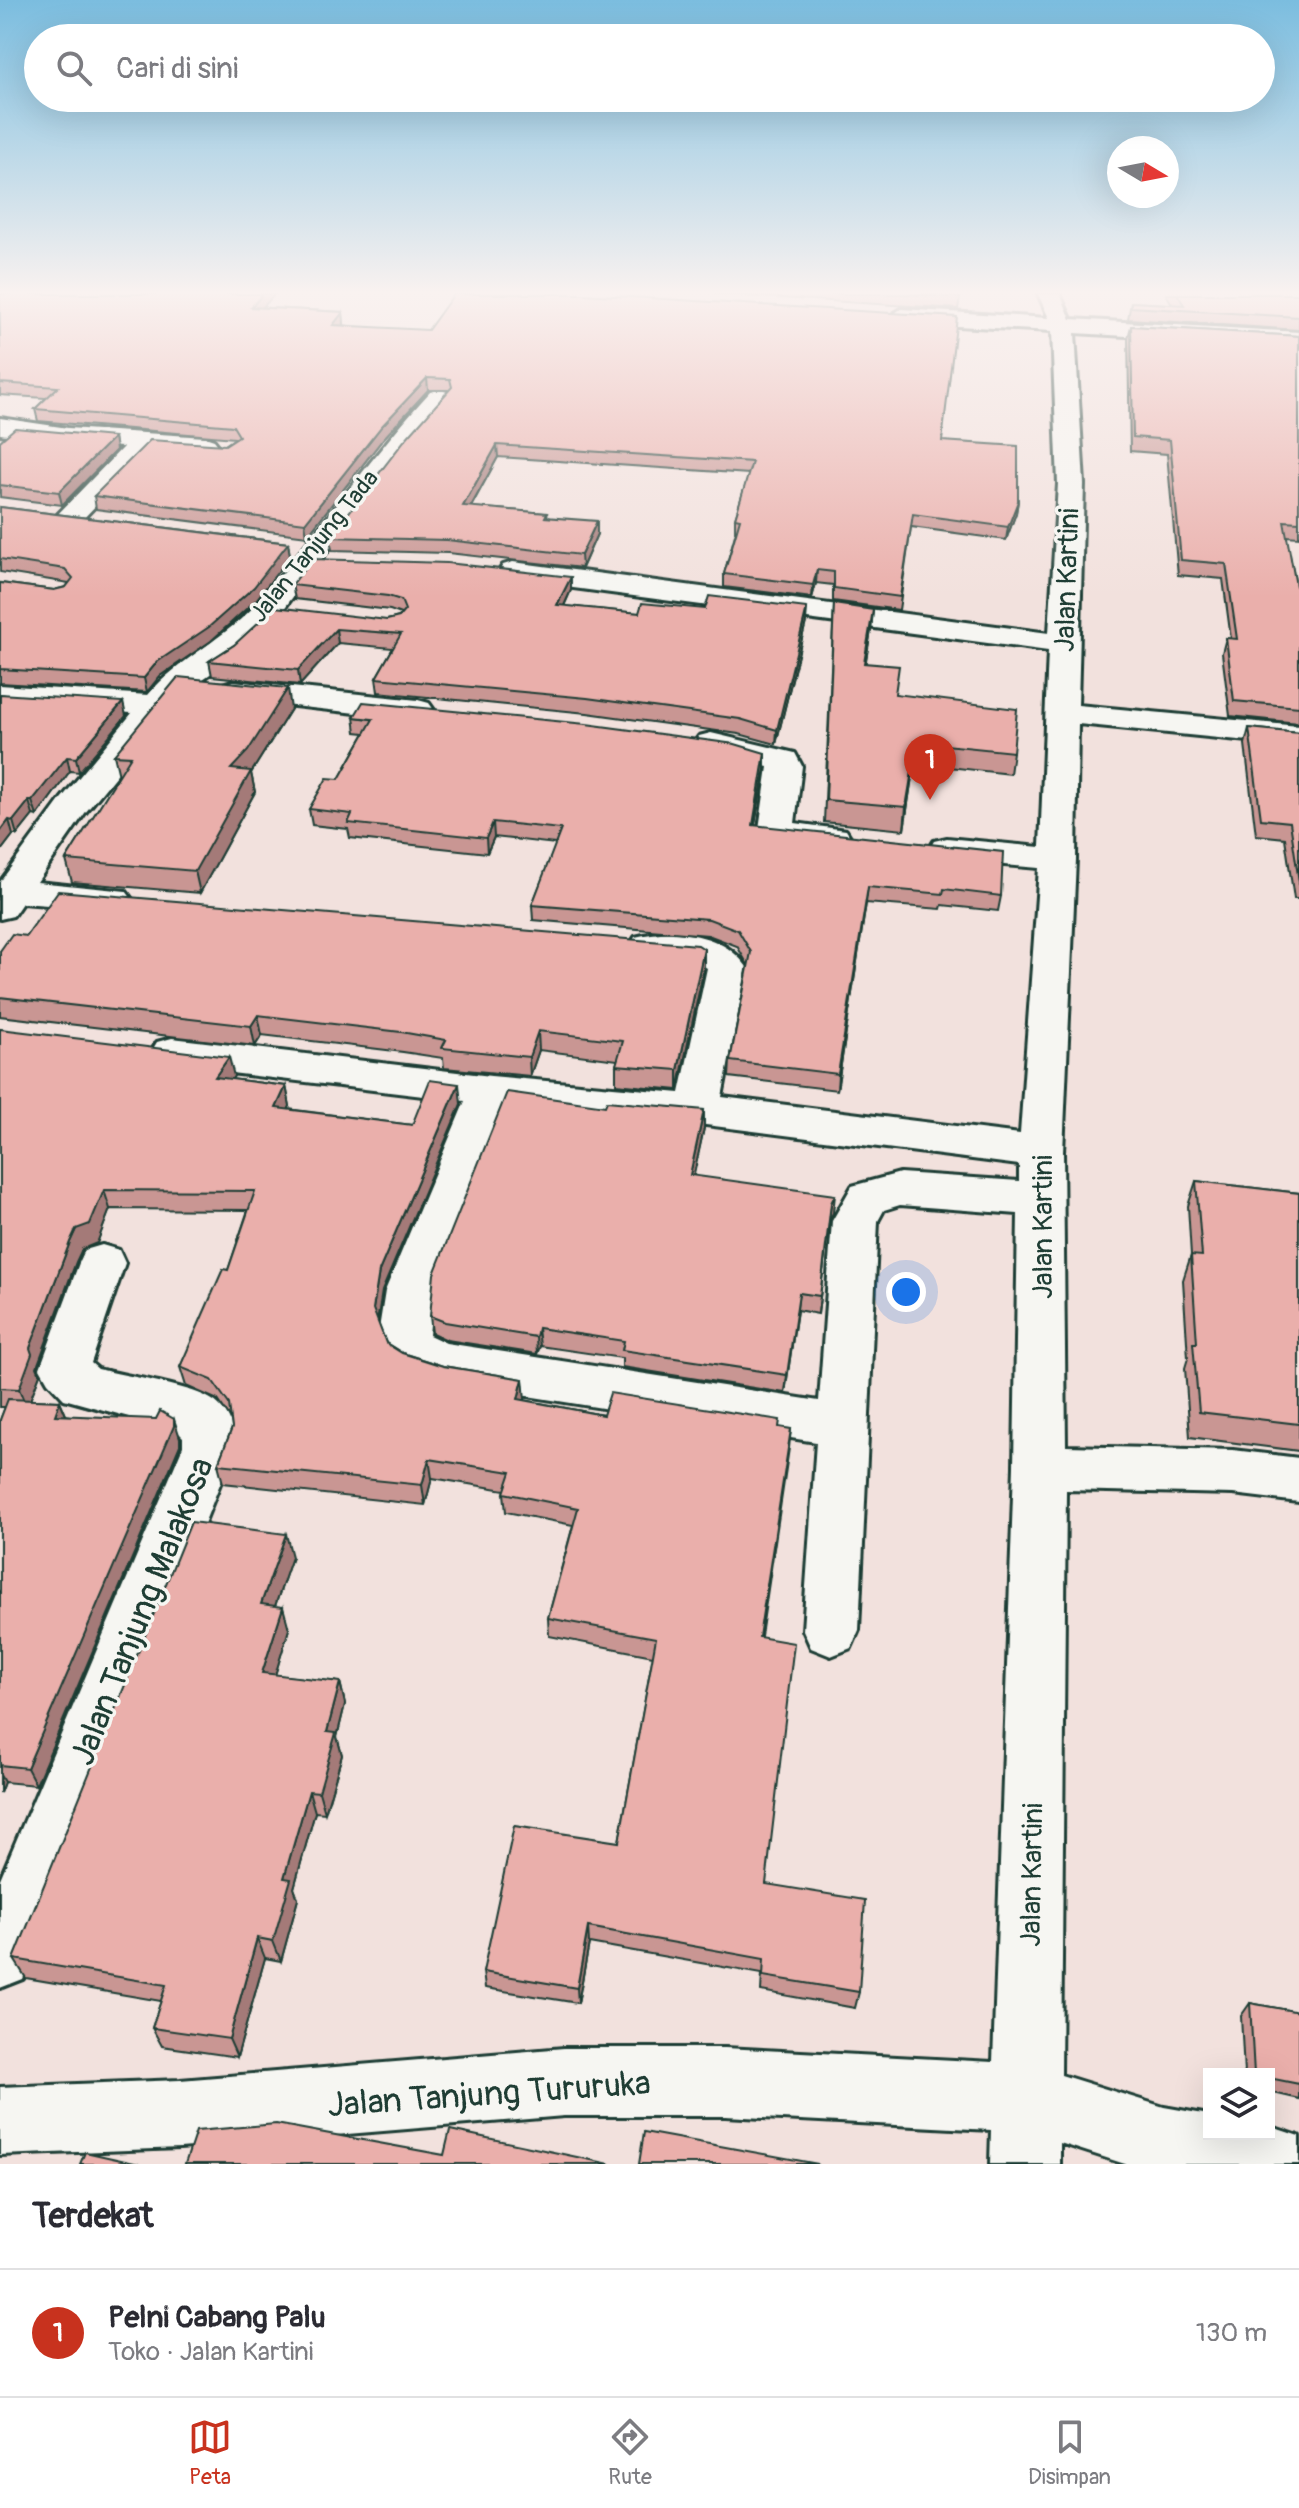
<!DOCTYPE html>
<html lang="id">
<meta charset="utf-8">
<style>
:root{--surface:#fff;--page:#f7f7f7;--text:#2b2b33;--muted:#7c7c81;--line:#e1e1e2;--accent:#c8321e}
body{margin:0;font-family:Pangolin,sans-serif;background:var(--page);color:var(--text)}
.controls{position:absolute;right:24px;bottom:24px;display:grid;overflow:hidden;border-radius:0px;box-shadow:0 8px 32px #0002}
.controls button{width:72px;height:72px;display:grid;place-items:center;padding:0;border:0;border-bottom:2px solid var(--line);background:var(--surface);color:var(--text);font:40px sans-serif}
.compass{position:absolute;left:1107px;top:136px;width:72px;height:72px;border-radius:50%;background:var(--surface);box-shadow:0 8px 32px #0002;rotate:100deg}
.you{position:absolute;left:906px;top:1292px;width:28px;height:28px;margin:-20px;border:6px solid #fff;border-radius:50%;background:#1a73e8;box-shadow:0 0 0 12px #1a73e833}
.badge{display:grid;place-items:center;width:52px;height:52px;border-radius:50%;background:var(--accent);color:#fff;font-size:26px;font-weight:700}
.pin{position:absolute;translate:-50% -66px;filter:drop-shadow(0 2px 4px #0008)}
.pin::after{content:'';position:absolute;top:42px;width:28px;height:24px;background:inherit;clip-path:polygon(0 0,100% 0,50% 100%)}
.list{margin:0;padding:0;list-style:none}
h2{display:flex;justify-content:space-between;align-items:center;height:104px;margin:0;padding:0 32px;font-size:34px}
h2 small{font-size:26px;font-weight:400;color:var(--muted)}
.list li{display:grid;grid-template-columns:52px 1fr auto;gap:24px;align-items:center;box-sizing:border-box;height:128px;padding:0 32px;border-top:2px solid var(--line)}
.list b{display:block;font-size:30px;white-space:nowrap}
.list p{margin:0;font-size:26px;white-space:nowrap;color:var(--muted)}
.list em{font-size:26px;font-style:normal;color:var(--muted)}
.icon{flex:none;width:44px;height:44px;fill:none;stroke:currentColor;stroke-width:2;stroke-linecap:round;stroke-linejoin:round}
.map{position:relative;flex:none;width:1299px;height:2164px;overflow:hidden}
.search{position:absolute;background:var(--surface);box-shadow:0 8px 32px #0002;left:24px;right:24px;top:24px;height:88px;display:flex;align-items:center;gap:20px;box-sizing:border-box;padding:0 28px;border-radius:44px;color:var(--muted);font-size:30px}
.sheet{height:232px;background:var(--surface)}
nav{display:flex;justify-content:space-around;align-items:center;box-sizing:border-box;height:112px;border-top:2px solid var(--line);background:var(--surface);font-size:22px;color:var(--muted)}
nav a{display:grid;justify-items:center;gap:4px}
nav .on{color:var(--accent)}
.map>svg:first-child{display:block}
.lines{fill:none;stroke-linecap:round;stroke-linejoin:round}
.minor-casing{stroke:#1f3d34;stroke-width:6}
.minor{fill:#f6f6f2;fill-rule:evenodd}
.wall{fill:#c99693;stroke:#1f3d34;stroke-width:2}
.shaded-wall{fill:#a47a78;stroke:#1f3d34;stroke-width:2}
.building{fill:#eaafab;stroke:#1f3d34;stroke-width:2}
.labels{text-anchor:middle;stroke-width:7;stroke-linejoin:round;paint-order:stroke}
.far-street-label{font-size:24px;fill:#1f3d34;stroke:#f6f6f2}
.street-label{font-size:28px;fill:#1f3d34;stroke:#f6f6f2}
.near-street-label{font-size:34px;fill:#1f3d34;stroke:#f6f6f2}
</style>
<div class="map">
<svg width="1299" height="2164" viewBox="0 0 1299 2164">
<rect width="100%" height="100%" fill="#f2e1dd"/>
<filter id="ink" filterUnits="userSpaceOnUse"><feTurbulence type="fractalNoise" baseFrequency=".0125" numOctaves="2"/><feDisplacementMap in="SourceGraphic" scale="16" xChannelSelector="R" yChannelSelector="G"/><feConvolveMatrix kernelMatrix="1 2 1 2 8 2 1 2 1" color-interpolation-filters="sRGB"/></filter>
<g filter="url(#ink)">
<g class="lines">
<defs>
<g id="minor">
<path d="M1038,294H1060L1071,319L1299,332V346L1075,333L1084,484L1078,705L1299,726V746L1078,724L1076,859L1063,1152L1066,1446L1233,1450L1299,1458V1502L1233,1494L1066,1490L1061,2075L1164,2107L1209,2115V2134H1269V2126L1299,2136V2164H1125L1060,2143V2164H990L991,2130L725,2116H564L180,2148L0,2155V2087L180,2080L564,2048H725L993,2062L1014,1467L1018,1214L900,1205L884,1210L878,1221L859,1630L851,1648L831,1656L811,1648L803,1630L816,1442L446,1383L406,1370L391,1360L379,1329L385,1291L465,1101L172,1066L157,1062L151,1052L157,1042L172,1038L491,1076L680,1093L707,968L693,959L635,953L630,945L635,937C673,927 724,933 747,967L722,1097L1020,1134L1039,868L947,860L934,857L929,849L934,841L947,838L1040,847L1048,651L513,580L503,577L499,571L503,565L513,562L1049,633L1058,484L1052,331L901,323L890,316L901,309L1049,318ZM506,1106L698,1124L1019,1165V1181L900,1173L852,1186L832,1221L819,1401L446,1343L429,1335L433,1291Z"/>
<path d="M439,390L448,392L451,397L448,402L403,451L280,614L235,657L184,692L85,813L37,882L126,891L132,899L126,907L113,910L22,903L13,916L0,919V882L61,799L132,713L0,705V685L148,695C179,658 227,638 260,600C319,533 369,458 430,392Z"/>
<polygon points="0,418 68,428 205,437 214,440 218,445 214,450 205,453 150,449 79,523 69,525 59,523 55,517 123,447 68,444 0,434"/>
<polygon points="233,681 418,700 429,703 434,710 429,717 418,720 222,698 217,691 222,684"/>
<path d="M711,733L795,753L802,766L795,823L846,830L851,838L846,846C824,851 773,849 759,829L768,767L699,750L694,743L699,736Z"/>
<path d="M102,1245L119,1250L125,1263L91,1363L98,1369C126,1376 186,1385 209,1398C228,1408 234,1426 235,1446L23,1979L0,1988V1879L183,1446V1437L176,1430L64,1399L48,1382L40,1368L79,1263L85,1250Z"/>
</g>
</defs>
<!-- minor casing -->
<use href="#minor" class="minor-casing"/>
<!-- minor -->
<use href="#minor" class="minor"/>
</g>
<!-- wall -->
<g class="wall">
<polygon points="0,294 343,312 344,324 343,325 942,441 1018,501 1016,513 1006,540 911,527 899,610 833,601 833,585 816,583 812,598 724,587 724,574 736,531 735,531 735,518 749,474 498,457 471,507 547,513 548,517 597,534 582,568 448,553 332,550 330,537 449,390 428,390 383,439 307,536 96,509 94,496 225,445 235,438 38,421 35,409 46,398 0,395"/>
<polygon points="715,294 958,294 960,298 958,309"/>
<polygon points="1166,294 1299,294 1299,330 1128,319 1131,302 1172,304"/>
<polygon points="1131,326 1299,336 1299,537 1286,536 1296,586 1299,586 1299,723 1230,716 1222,653 1226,638 1231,639 1223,579 1178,575 1167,454 1130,451 1128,338"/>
<polygon points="114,437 116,450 62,505 0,497 0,441"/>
<polygon points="0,507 288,543 290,556 256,600 211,641 160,676 147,692 0,683 0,583 54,590 66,587 69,583 0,572"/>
<polygon points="571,577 571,590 564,606 639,613 806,622 776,744 739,734 587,713 378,692 376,678 393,648 338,643 300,685 212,676 209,661 234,645 387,620 399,617 401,614 390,610 295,599 292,585"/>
<polygon points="834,604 873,610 871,630 865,664 895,694 1013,752 1010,774 914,763 904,830 824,822"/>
<polygon points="0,694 126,716 79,772 70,771 37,816 33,815 17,835 13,835 0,852"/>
<polygon points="291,709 251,773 255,792 200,893 72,882 66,860 119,776 114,755"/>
<polygon points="354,717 765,768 755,825 1001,896 998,911 942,905 941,909 866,903 837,1090 729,1077 730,1061 748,965 737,946 708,935 533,920 532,905 556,844 494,837 487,853 350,838 348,829 312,825 309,809 339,779 365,733 356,732"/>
<polygon points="1249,728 1299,733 1299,899 1294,899 1285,838 1256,835 1245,744"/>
<polygon points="26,936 704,949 704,968 678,1090 616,1084 616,1065 618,1060 539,1050 530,1076 444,1068 443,1058 403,1052 262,1035 255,1046 0,1016 0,951"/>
<polygon points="0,1029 234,1076 231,1079 286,1086 290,1106 288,1109 412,1125 461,1104 382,1291 377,1321 386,1343 402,1353 443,1366 523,1379 524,1400 603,1415 791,1429 760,1638 766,1884 859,1992 855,2008 761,1991 762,1974 589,1943 578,2003 485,1988 483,1972 619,1842 653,1656 549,1636 548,1618 573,1525 506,1512 504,1493 505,1490 432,1478 425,1505 223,1483 218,1464 232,1428 231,1419 218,1400 186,1386 180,1367 228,1270 248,1210 110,1209 97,1243 82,1249 76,1262 37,1367 40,1374 30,1400 60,1401 66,1415 180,1438 180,1445 36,1785 4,1782 0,1793 0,1420 5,1407 0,1407"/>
<polygon points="704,1128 693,1176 833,1213 829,1221 818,1314 797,1310 785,1393 622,1367 622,1358 540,1346 537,1354 447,1340 432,1333 430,1316"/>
<polygon points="1196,1181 1299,1193 1299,1451 1190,1437 1185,1368 1188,1358 1183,1280 1191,1255 1188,1206"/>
<polygon points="292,1557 275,1606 289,1629 275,1675 340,1682 345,1704 337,1737 342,1755 325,1813 315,1812 294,1888 298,1899 281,1961 265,1958 237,2057 162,2046 152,2028 161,2001 26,1978 14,1959"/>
<polygon points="1250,2003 1299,2012 1299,2099 1269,2092 1269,2074 1244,2074 1241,2016"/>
</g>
<!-- shaded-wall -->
<g class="shaded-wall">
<polygon points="263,294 275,294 253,318 251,307"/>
<polygon points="343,312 344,324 334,336 333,325"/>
<polygon points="427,378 428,390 383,439 307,536 305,523 381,427"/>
<polygon points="114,437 116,450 62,505 59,492"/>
<polygon points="497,445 498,457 464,519 463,506"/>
<polygon points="1018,501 1016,513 1006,540 1008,527"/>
<polygon points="597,521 597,534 582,568 581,555"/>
<polygon points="288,543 290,556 256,600 211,641 160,676 147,692 144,678 157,662"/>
<polygon points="817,570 816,583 812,598 813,585"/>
<polygon points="571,577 571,590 558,619 557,605"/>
<polygon points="807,608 806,622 776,744 777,730"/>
<polygon points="873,610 871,630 862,685 864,663"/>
<polygon points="336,629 338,643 300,685 298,670"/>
<polygon points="288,688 291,709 251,773 255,792 200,893 195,871 231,769"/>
<polygon points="123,702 126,716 79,772 76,758"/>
<polygon points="917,742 914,763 904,830 906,807"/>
<polygon points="765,753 765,768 752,840 753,825"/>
<polygon points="67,757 70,771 37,816 32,801"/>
<polygon points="29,801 33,815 17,835 13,821"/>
<polygon points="9,820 13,835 0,852 0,832"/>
<polygon points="493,822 494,837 487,853 486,838"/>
<polygon points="868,887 866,903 837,1090 838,1074"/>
<polygon points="704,949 704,968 678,1090 678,1070"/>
<polygon points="258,1015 262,1035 255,1046 251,1026"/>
<polygon points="538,1031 539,1050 530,1076 529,1057"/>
<polygon points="229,1057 234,1076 219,1097 215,1077"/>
<polygon points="459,1084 461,1104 382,1291 376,1329 373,1309 379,1271"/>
<polygon points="286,1086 290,1106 280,1127 276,1108"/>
<polygon points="704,1110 704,1128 690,1193 690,1175"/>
<polygon points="104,1190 110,1209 97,1243 82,1249 76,1262 37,1367 40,1374 27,1408 19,1389 30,1348 70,1242 76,1229"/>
<polygon points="835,1195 833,1213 829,1221 818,1314 831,1203"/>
<polygon points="799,1293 797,1310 785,1393 787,1375"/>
<polygon points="538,1328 540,1346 537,1354 536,1337"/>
<polygon points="523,1379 525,1399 519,1418 518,1399"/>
<polygon points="60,1401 68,1420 55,1415"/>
<polygon points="174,1419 180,1438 180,1445 36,1785 27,1768"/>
<polygon points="791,1429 789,1448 758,1656 759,1637"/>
<polygon points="429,1459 432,1478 425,1505 422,1485"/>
<polygon points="286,1534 292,1557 268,1626 261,1604"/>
<polygon points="283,1607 289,1629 269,1695 262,1673"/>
<polygon points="340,1682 345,1704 337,1737 342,1755 325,1813 319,1792 327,1732"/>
<polygon points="0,1775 4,1782 0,1793"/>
<polygon points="309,1791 315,1812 294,1888 298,1899 281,1961 273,1941 284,1878"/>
<polygon points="588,1927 589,1943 578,2003 577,1988"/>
<polygon points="257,1938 265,1958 237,2057 229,2039"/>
</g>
<!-- building -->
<g class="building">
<polygon points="0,294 263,294 251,307 343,312 333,325 428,330 454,294 583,294 957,317 942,441 1018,446 1018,501 1008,527 913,514 900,597 834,588 834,572 817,570 813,585 724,574 740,519 735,518 752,462 497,445 463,506 547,513 545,517 597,521 581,555 447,540 330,537 404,441 452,387 450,379 427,378 381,427 305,523 94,496 150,440 225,445 239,436 233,426 35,409 58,387 0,383"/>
<polygon points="903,294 958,294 960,298"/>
<polygon points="1177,294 1299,294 1299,317 1131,307 1131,302 1184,305"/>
<polygon points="1131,326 1299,336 1299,522 1284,521 1296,586 1299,586 1299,707 1234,701 1226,638 1237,639 1226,564 1181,560 1170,440 1133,437"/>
<polygon points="15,428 114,437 59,492 0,485 0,441"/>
<polygon points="0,507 288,543 254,587 209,627 157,662 144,678 0,669 0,583 54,590 66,587 73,578 65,569 0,559"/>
<polygon points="312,559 447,563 571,577 557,605 639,613 642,603 705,609 709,596 807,608 777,730 740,719 587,698 376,678 401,634 336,629 298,670 209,661 234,645 275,607 387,620 399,617 405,610 401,600 388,596 292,585"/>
<polygon points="834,604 873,610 864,663 899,666 895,694 1017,709 1013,752 917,742 906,807 826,800"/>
<polygon points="178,677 288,688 248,751 231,769 251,771 195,871 66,860 131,756 114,755"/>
<polygon points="0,694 123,702 76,758 67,757 32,801 29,801 13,821 9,820 0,832"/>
<polygon points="363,702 586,724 735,744 765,753 753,825 1003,852 1001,896 944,889 943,894 868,887 838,1074 730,1061 751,952 738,930 709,919 532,905 561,829 493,822 486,838 348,823 352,814 309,809 327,778 339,779 373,719 354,717"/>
<polygon points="1249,728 1299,733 1299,882 1290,822 1261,819"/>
<polygon points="58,891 698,945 704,949 678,1070 616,1065 623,1041 538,1031 529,1057 442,1048 446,1040 401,1032 258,1015 251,1026 0,997 0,951 12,934 26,936"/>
<polygon points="0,1029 229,1057 215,1077 286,1086 276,1108 412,1125 430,1080 459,1084 379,1271 373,1309 386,1343 402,1353 443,1366 523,1379 518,1399 603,1415 610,1393 780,1420 779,1427 791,1429 759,1637 794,1643 766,1884 865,1900 859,1992 763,1976 764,1959 588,1927 577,1988 483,1972 514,1826 619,1842 656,1638 548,1618 578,1508 504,1493 511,1472 429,1459 422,1485 218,1464 232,1428 229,1404 212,1380 180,1367 223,1269 228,1270 255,1191 104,1190 90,1224 76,1229 70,1242 30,1348 32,1354 19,1389 0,1388"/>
<polygon points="507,1092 605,1106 607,1101 704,1110 690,1175 835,1195 831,1203 820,1296 799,1293 787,1375 622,1350 624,1341 538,1328 536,1337 445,1322 430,1316 434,1274"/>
<polygon points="1196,1181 1299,1193 1299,1424 1199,1412 1193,1343 1197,1343 1191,1255 1202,1256"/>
<polygon points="8,1399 60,1401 55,1415 156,1419 160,1411 174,1419 174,1426 27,1768 0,1765 0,1420"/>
<polygon points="191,1522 286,1534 261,1604 283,1607 262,1673 340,1682 327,1732 336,1733 319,1792 309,1791 284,1878 291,1879 273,1941 257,1938 229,2039 152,2028 166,1985 14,1959"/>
<polygon points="1250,2003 1299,2012 1299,2084 1269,2078 1269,2074 1254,2074"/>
<polygon points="276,2124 444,2155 450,2130 610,2164 185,2164 196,2131"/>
<polygon points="644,2132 818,2164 639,2164"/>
<polygon points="85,2152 139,2164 80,2164"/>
</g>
</g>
<!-- sky -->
<linearGradient id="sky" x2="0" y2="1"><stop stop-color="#7bbddf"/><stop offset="0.49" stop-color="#f9f2f0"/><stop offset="1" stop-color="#f9f2f0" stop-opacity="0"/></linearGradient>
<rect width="1299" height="597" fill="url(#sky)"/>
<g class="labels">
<!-- far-street labels -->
<g class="far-street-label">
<text transform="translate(314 546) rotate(-51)" y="8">Jalan Tanjung Tada</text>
</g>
<!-- street labels -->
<g class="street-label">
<text transform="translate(1066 580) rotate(-88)" y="10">Jalan Kartini</text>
<text transform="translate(1042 1227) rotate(-90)" y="10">Jalan Kartini</text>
<text transform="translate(1031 1875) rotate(-89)" y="10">Jalan Kartini</text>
</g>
<!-- near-street labels -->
<g class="near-street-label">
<text transform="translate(141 1611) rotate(-68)" y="12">Jalan Tanjung Malakosa</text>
<text transform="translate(489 2093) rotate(-4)" y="12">Jalan Tanjung Tururuka</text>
</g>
</g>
</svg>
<div class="controls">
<button><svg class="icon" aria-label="layers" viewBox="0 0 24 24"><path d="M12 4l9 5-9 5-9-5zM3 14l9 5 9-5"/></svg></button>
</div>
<svg class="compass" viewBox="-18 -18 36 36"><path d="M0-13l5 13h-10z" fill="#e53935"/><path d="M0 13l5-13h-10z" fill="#7c7c81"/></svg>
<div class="you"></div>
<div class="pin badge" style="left:930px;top:800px">1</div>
<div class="search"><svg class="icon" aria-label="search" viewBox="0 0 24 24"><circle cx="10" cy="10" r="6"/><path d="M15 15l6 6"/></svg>Cari di sini</div>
</div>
<section class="sheet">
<h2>Terdekat<small></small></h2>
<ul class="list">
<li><span class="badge">1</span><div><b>Pelni Cabang Palu</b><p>Toko · Jalan Kartini</p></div><em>130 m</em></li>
</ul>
</section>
<nav>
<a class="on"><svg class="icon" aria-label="map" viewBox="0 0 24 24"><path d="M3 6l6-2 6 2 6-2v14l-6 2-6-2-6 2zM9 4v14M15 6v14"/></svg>Peta</a>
<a><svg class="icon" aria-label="directions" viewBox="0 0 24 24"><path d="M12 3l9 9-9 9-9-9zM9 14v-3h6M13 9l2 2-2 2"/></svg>Rute</a>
<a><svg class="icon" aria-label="saved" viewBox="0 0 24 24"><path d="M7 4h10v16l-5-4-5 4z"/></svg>Disimpan</a>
</nav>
